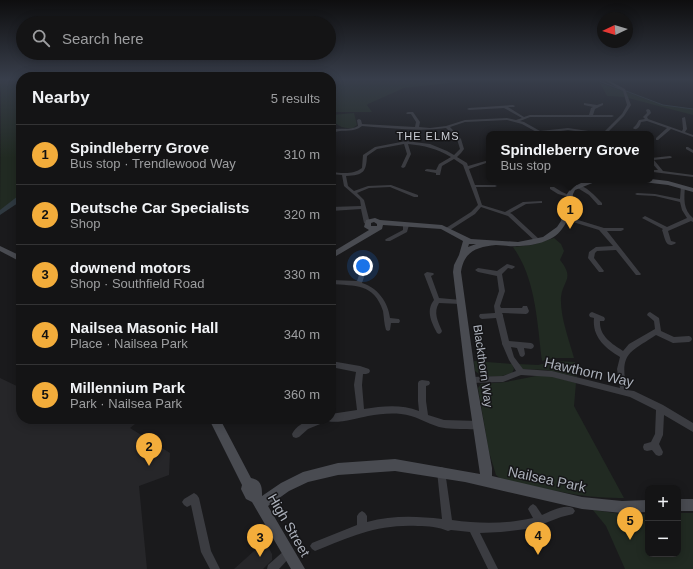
<!DOCTYPE html>
<meta charset="utf-8">
<style>
:root{--surface:#141415;--page:#212122;--text:#f1f3f6;--muted:#9d9ea0;--line:#333334;--accent:#f3ad3b}
body{margin:0;font-family:Helvetica,sans-serif;background:var(--page);color:var(--text)}
.controls{position:absolute;right:12px;bottom:12px;display:grid;overflow:hidden;border-radius:8px;box-shadow:0 2px 10px #0003}
.controls button{width:36px;height:36px;display:grid;place-items:center;padding:0;border:0;border-bottom:1px solid var(--line);background:var(--surface);color:var(--text);font:20px sans-serif}
.compass{position:absolute;left:597px;top:12px;width:36px;height:36px;border-radius:50%;background:var(--surface);box-shadow:0 2px 10px #0003;rotate:266deg}
.you{position:absolute;left:363px;top:266px;width:14px;height:14px;margin:-10px;border:3px solid #fff;border-radius:50%;background:#1a73e8;box-shadow:0 0 0 6px #1a73e833}
.badge{display:grid;place-items:center;width:26px;height:26px;border-radius:50%;background:var(--accent);color:#111;font-size:13px;font-weight:700}
.pin{position:absolute;translate:-50% -33px;filter:drop-shadow(0 1px 2px #0008)}
.pin::after{content:'';position:absolute;top:21px;width:14px;height:12px;background:inherit;clip-path:polygon(0 0,100% 0,50% 100%)}
.popup{position:absolute;left:486px;top:131px;width:168px;height:52px;box-sizing:border-box;display:grid;place-content:center;border-radius:8px;background:var(--surface);filter:drop-shadow(0 1px 3px #0005);font-size:13px;white-space:nowrap;color:var(--muted)}
.popup b{font-size:15px;color:var(--text)}
.popup::after{content:'';position:absolute;left:50%;top:100%;margin-left:-8px;border:8px solid transparent;border-top-color:var(--surface)}
.list{margin:0;padding:0;list-style:none}
h2{display:flex;justify-content:space-between;align-items:center;height:52px;margin:0;padding:0 16px;font-size:17px}
h2 small{font-size:13px;font-weight:400;color:var(--muted)}
.list li{display:grid;grid-template-columns:26px 1fr auto;gap:12px;align-items:center;box-sizing:border-box;height:60px;padding:0 16px;border-top:1px solid var(--line)}
.list b{display:block;font-size:15px;white-space:nowrap}
.list p{margin:0;font-size:13px;white-space:nowrap;color:var(--muted)}
.list em{font-size:13px;font-style:normal;color:var(--muted)}
.icon{flex:none;width:22px;height:22px;fill:none;stroke:currentColor;stroke-width:2;stroke-linecap:round;stroke-linejoin:round}
.map{position:relative;flex:none;width:693px;height:569px;overflow:hidden}
.search{position:absolute;background:var(--surface);box-shadow:0 2px 10px #0003;left:16px;top:16px;width:320px;height:44px;display:flex;align-items:center;gap:10px;box-sizing:border-box;padding:0 14px;border-radius:22px;color:var(--muted);font-size:15px}
.panel{position:absolute;background:var(--surface);box-shadow:0 2px 10px #0003;left:16px;top:72px;width:320px;height:352px;border-radius:16px}
.map>svg:first-child{display:block}
.built{fill:#262629}
.green{fill:#212a22}
.lines{fill:none;stroke-linecap:round;stroke-linejoin:round}
.stream{stroke:#2f3940;stroke-width:1}
.river{fill:#2f3940;fill-rule:evenodd}
.street{fill:#3b3c41;fill-rule:evenodd}
.secondary{fill:#494b51;fill-rule:evenodd}
.labels{text-anchor:middle;stroke-width:3;stroke-linejoin:round;paint-order:stroke}
.far-neighbourhood-label{font-size:11px;letter-spacing:1px;fill:#cdd0d7;stroke:#151517}
.street-label{font-size:12px;fill:#acb1bb;stroke:#151517}
.near-street-label{font-size:14px;fill:#acb1bb;stroke:#151517}
</style>
<div class="map">
<svg width="693" height="569" viewBox="0 0 693 569">
<rect width="100%" height="100%" fill="#1a1a1c"/>
<!-- built -->
<g class="built">
<polygon points="0,378 21,388 21,419 141,419 130,428 170,453 169,475 139,486 147,569 0,569"/>
<polygon points="265,541 272,554 272,560 263,569 234,569"/>
</g>
<!-- green -->
<g class="green">
<polygon points="0,79 21,79 21,198 0,213 1,92"/>
<polygon points="331,79 446,79 450,83 404,88 368,104 367,105 372,112 331,112"/>
<polygon points="600,83 623,91 625,97 607,96"/>
<polygon points="626,92 663,105 693,109 693,115 628,98"/>
<path d="M354,113L357,125L353,128C343,129 336,126 331,117L332,115Z"/>
<path d="M554,238L561,244L564,251L560,260C575,279 563,280 561,297C560,317 569,339 574,358H553L542,361C537,322 536,279 513,247L532,245Z"/>
<polygon points="474,361 512,364 514,369 512,373 502,376 483,377 475,371"/>
<polygon points="555,361 575,362 577,377 547,370 522,369 517,364 538,365"/>
<path d="M536,376H551L576,383L574,406L624,498C582,499 542,488 501,479L496,475L489,452L478,388L481,384L506,382Z"/>
<polygon points="593,510 622,514 648,514 648,554 678,554 678,513 693,513 693,569 625,569 606,526"/>
</g>
<g class="lines">
<!-- stream -->
<g class="stream">
<polyline points="594,79 622,90"/>
<polyline points="626,91 663,105 693,109"/>
</g>
<!-- river -->
<polygon class="river" points="18,196 21,196 21,201 0,215 0,210"/>
<!-- street -->
<g class="street">
<polygon points="603,79 606,79 625,89 631,105 624,116 606,134 602,134 622,114 627,105 623,91"/>
<path d="M584,103L597,105L603,103V105L595,109L593,115H612L614,116L612,117H530L520,121L524,122L540,131L568,128L595,132L597,133L596,134L568,130L540,134L522,124L507,120L465,122L450,127L461,139L464,149L461,153L457,157L467,163L468,166L489,160V162L469,169L475,185H495L497,186L495,187H476L482,205L505,212L523,202L542,201V203H540L526,204L510,213L512,214L540,240L541,241L540,242H536L508,216L481,207L475,214L450,230H446L445,229L446,228L471,212L478,205L463,165L454,159L442,166L440,175H436V173L425,171V170L427,169L436,170L439,164L451,157C436,148 425,146 408,144L411,154L405,167L403,168L401,167L407,154L404,144L377,149L367,156C366,172 364,175 346,176L348,186L354,191L368,186L391,185L418,195V197H414L390,187L369,188L357,193L364,200L370,223L367,225L364,223L361,209L331,211V207L361,206L360,200L344,186L342,175L331,174V172C342,173 353,175 362,168L363,155L375,147L406,141L430,144L447,151L454,155L460,149L457,139L446,128C418,132 390,128 362,126C353,133 344,129 335,132V146L332,151H331L332,130C340,127 350,131 358,126L357,120L359,119L361,120L362,124L415,127L416,122L411,114H407L406,113L408,112H413L420,122L419,127L430,128L446,126L465,120L507,118L516,120L522,118L504,108L469,110L467,109L469,108L513,105L515,106L514,107H508L524,117L530,115H589L591,108L593,107L584,105Z"/>
<path d="M648,109L650,110L651,113L647,117L648,119L682,131L683,129L682,118L685,117L687,129L685,132L693,135V137L671,129L658,140H656V138L667,128L647,121L641,122C640,126 638,130 634,129L633,128L636,125L639,120L645,119L643,117L647,113L646,110Z"/>
<polygon points="686,147 688,147 693,150 693,153 686,149"/>
<polygon points="670,156 672,157 671,158 654,160 663,171 693,175 693,177 653,172 653,170 658,170 651,162 651,158"/>
<path d="M576,185C586,185 595,196 602,203V205H598L589,195L576,187Z"/>
<path d="M681,186H683L685,187C684,198 683,210 693,218V222L691,221L668,231L671,241L675,242L676,243C665,250 665,237 662,230L663,229L642,218L645,216L667,227L687,218L682,210L680,202L655,196L637,195L635,194L637,193L655,194L680,199Z"/>
<polygon points="550,187 554,187 562,192 571,196 569,197 558,194 550,189"/>
<polygon points="565,216 604,228 623,228 624,229 623,230 621,231 607,231 640,273 641,274 640,275 636,275 616,250 597,251 595,253 594,258 604,271 603,272 599,272 588,258 589,252 596,247 613,246 599,230 563,219 562,218"/>
<polygon points="406,223 409,225 407,232 390,241 386,241 385,240 386,239 403,230 403,225"/>
<path d="M371,262L374,264L365,274L362,283C378,288 388,302 390,318L399,319L400,321L399,323H391L390,330L388,331L386,330C384,324 384,317 383,311C374,283 355,286 331,284V280L357,281L360,272L369,263Z"/>
<path d="M507,264L514,266L515,267L512,269L508,268L502,274L505,291L500,306L501,308H522L523,306H527L529,311L528,313L526,314L502,313L503,315V316L509,341L531,343L533,344L534,346L533,348L531,349L524,348L525,354L524,356L522,357L520,356L517,348L511,347L514,357L523,369L552,371L620,388L617,369L620,357C605,348 592,337 594,318L590,317L589,315L590,313L592,312L604,317L605,319L604,321H600C599,336 612,344 623,351L629,344L655,329L654,321L647,315L648,313L650,312L659,318L661,331L674,337L689,336L691,337L692,339L691,341L689,342L673,343L656,335C629,353 619,353 627,390L634,391L663,405L693,423V432L664,415L663,435L659,444L663,452L662,455L659,456L656,455L652,450L647,451L644,450L643,447L644,444L651,442L655,434L656,410L630,397L552,377L521,375L503,382L471,383L468,382L467,380L468,378L471,377L503,376L516,371L509,360L503,346L502,344V343L496,318L482,319L480,318L479,316L480,314L495,313L494,306L499,291L497,276L478,272L475,270L478,268L497,271Z"/>
<path d="M427,272L433,273L434,274L433,275L431,276L439,298L461,300H463L464,302L463,304H461L439,303C433,312 438,322 442,331L441,333L439,334L437,333L436,331C431,321 426,310 434,300L424,274Z"/>
<path d="M331,361L360,366L369,369L370,371L369,373L366,374H363L362,385L364,409C383,406 401,404 419,411L418,401V383L419,381L422,380L429,381L430,383L429,385L426,386V401L428,415L444,420L479,421L482,422L483,425L482,428C477,430 472,429 467,429C458,429 448,429 439,427C426,423 415,415 401,414C390,413 379,414 368,416C359,418 336,424 328,421L327,419H331V414L357,410L354,385L356,372L331,367Z"/>
<path d="M312,419H326L325,422L308,429L299,437L296,438L293,437L292,434C296,426 304,422 312,419Z"/>
<path d="M441,467L444,468L445,471L452,520C480,524 506,524 533,518L528,509L530,506L533,504L536,506L542,515C551,511 564,504 573,508L575,511L573,514L561,517L535,527L526,529L501,532L480,533L498,569H488L470,532L451,530L448,531C439,527 428,526 418,526C378,524 352,536 315,551L312,549L310,546L312,543L357,525V516L359,513L362,511L365,513L367,516V522C392,515 417,516 442,519L437,471L438,468Z"/>
<polygon points="194,493 197,495 199,498 211,551 220,569 210,569 201,552 191,505 187,507 184,505 182,502 184,499"/>
<polygon points="288,548 291,550 293,553 291,556 279,569 267,569 268,565 285,550"/>
</g>
<!-- secondary -->
<g class="secondary">
<polygon points="651,179 668,181 693,188 693,192 668,185 643,182 640,180"/>
<path d="M590,180H600L575,190L573,194C571,206 570,219 562,229C553,242 532,246 517,246C510,247 503,245 496,245C477,247 464,251 461,272L476,380L492,468V476L582,497L622,501L648,500V512L622,513L582,509L465,482L395,471L338,475L308,482L289,491L268,506L305,569H291L252,502L246,499L241,489L242,485L209,419H220L251,478C262,480 262,488 262,496L281,483L303,472L338,463L395,459L480,474L466,380L453,272L454,265L459,255L463,241L441,229L383,225L382,229L331,259V253L369,230L364,227L366,220L375,218L380,220L442,225L471,239L518,242L543,237L557,227L561,221L567,194L571,188L583,182ZM374,222L377,224V226H371V223ZM469,244H476L468,247Z"/>
<polygon points="0,246 21,256 21,262 0,251"/>
<rect x="678" y="499" width="15" height="12"/>
</g>
</g>
<!-- sky -->
<linearGradient id="sky" x2="0" y2="1"><stop stop-color="#0e0e0f"/><stop offset="0.5" stop-color="#383e4b"/><stop offset="1" stop-color="#383e4b" stop-opacity="0"/></linearGradient>
<rect width="693" height="158" fill="url(#sky)"/>
<g class="labels">
<!-- far-neighbourhood labels -->
<g class="far-neighbourhood-label">
<text x="428" y="140">THE ELMS</text>
</g>
<!-- street labels -->
<g class="street-label">
<text transform="translate(483 366) rotate(82)" y="4">Blackthorn Way</text>
</g>
<!-- near-street labels -->
<g class="near-street-label">
<text transform="translate(589 372) rotate(13)" y="5">Hawthorn Way</text>
<text transform="translate(547 479) rotate(12)" y="5">Nailsea Park</text>
<text transform="translate(289 525) rotate(60)" y="5">High Street</text>
</g>
</g>
</svg>
<div class="controls">
<button>+</button>
<button>−</button>
</div>
<svg class="compass" viewBox="-18 -18 36 36"><path d="M0-13l5 13h-10z" fill="#e53935"/><path d="M0 13l5-13h-10z" fill="#9d9ea0"/></svg>
<div class="you"></div>
<div class="pin badge" style="left:570px;top:229px">1</div>
<div class="popup"><b>Spindleberry Grove</b>Bus stop</div>
<div class="pin badge" style="left:149px;top:466px">2</div>
<div class="pin badge" style="left:260px;top:557px">3</div>
<div class="pin badge" style="left:538px;top:555px">4</div>
<div class="pin badge" style="left:630px;top:540px">5</div>
<div class="search"><svg class="icon" aria-label="search" viewBox="0 0 24 24"><circle cx="10" cy="10" r="6"/><path d="M15 15l6 6"/></svg>Search here</div>
<section class="panel">
<h2>Nearby<small>5 results</small></h2>
<ul class="list">
<li><span class="badge">1</span><div><b>Spindleberry Grove</b><p>Bus stop · Trendlewood Way</p></div><em>310 m</em></li>
<li><span class="badge">2</span><div><b>Deutsche Car Specialists</b><p>Shop</p></div><em>320 m</em></li>
<li><span class="badge">3</span><div><b>downend motors</b><p>Shop · Southfield Road</p></div><em>330 m</em></li>
<li><span class="badge">4</span><div><b>Nailsea Masonic Hall</b><p>Place · Nailsea Park</p></div><em>340 m</em></li>
<li><span class="badge">5</span><div><b>Millennium Park</b><p>Park · Nailsea Park</p></div><em>360 m</em></li>
</ul>
</section>
</div>
